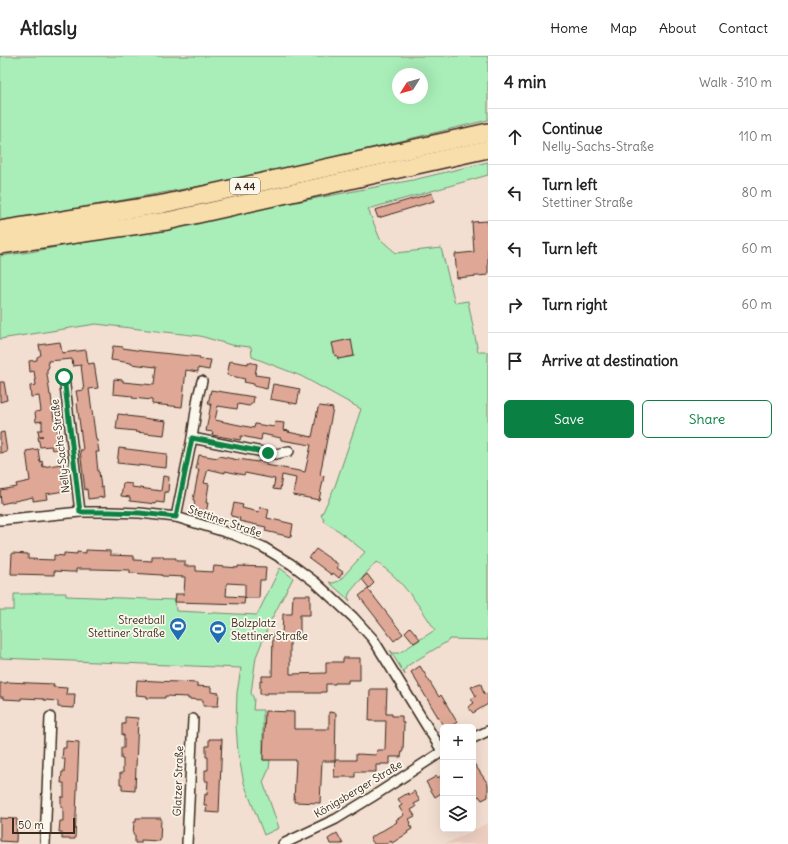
<!DOCTYPE html>
<meta charset="utf-8">
<style>
:root{--surface:#fff;--page:#f2f2f2;--text:#222;--muted:#767676;--line:#e0e0e0;--accent:#0b8043}
body{margin:0;font-family:Delius,sans-serif;background:var(--page);color:var(--text)}
.controls{position:absolute;right:12px;bottom:12px;display:grid;overflow:hidden;border-radius:6px;box-shadow:0 4px 16px #0002}
.controls button{width:36px;height:36px;display:grid;place-items:center;padding:0;border:0;border-bottom:1px solid var(--line);background:var(--surface);color:var(--text);font:20px sans-serif}
.compass{position:absolute;left:392px;top:12px;width:36px;height:36px;border-radius:50%;background:var(--surface);box-shadow:0 4px 16px #0002;rotate:233deg}
.scale{position:absolute;left:12px;bottom:10px;width:63px;box-sizing:border-box;padding-left:4px;border:2px solid #3b2a1e;border-top:0;font-size:11px;line-height:14px;white-space:nowrap;color:#3b2a1e;-webkit-text-stroke:3px #fbf7ec;paint-order:stroke}
.stop{position:absolute;width:12px;height:12px;margin:-9px;border:3px solid #0b8043;border-radius:50%;background:#fff}
.stop.end{background:#0b8043;border-color:#fff;box-shadow:0 1px 4px #0008}
.list{margin:0;padding:0;list-style:none}
h2{display:flex;justify-content:space-between;align-items:center;height:52px;margin:0;padding:0 16px;font-size:17px}
h2 small{font-size:13px;font-weight:400;color:var(--muted)}
.list li{display:grid;grid-template-columns:26px 1fr auto;gap:12px;align-items:center;box-sizing:border-box;height:56px;padding:0 16px;border-top:1px solid var(--line)}
.list b{display:block;font-size:15px;white-space:nowrap}
.list p{margin:0;font-size:13px;white-space:nowrap;color:var(--muted)}
.list em{font-size:13px;font-style:normal;color:var(--muted)}
.actions{display:flex;gap:8px;padding:12px 16px}
.actions a{flex:1;padding:9px 0;border:1px solid var(--accent);border-radius:6px;text-align:center;font-size:14px;color:var(--accent)}
.actions .main{background:var(--accent);color:#fff}
.icon{flex:none;width:22px;height:22px;fill:none;stroke:currentColor;stroke-width:2;stroke-linecap:round;stroke-linejoin:round}
.map{position:relative;flex:none;width:488px;height:788px;overflow:hidden}
header{display:flex;align-items:center;gap:24px;box-sizing:border-box;height:56px;padding:0 20px;background:var(--surface);border-bottom:1px solid var(--line)}
header strong{font-size:19px}
nav{display:flex;gap:22px;margin-inline-start:auto;font-size:14px}
main{display:flex}
aside{flex:1;background:var(--surface)}
.map>svg:first-child{display:block}
.built{fill:#edcec0}
.green{fill:#a9eeb9;stroke:#728c6c;fill-rule:evenodd}
.building{fill:#dfa896;stroke:#3b2a1e}
.lines{fill:none;stroke-linecap:round;stroke-linejoin:round}
.street-casing{stroke:#3b2a1e;stroke-width:12}
.highway-casing{stroke:#3b2a1e;stroke-width:20}
.street{stroke:#fbf7ec;stroke-width:9}
.highway{stroke:#f8deab;stroke-width:17}
.route{stroke:#0b8043;stroke-width:5}
.labels{text-anchor:middle;stroke-width:3.5;stroke-linejoin:round;paint-order:stroke}
.shield{fill:#fbf7ec;stroke:#75685c;stroke-width:1}
.shield-label{font-size:10px;font-weight:bold;fill:#3b2a1e}
.street-label{font-size:11px;fill:#3b2a1e;stroke:#fbf7ec}
.poi-label{font-size:11px;fill:#3b2a1e;stroke:#fbf7ec;text-anchor:end}
</style>
<header>
<strong>Atlasly</strong>
<nav><a>Home</a><a>Map</a><a>About</a><a>Contact</a></nav>
</header>
<main>
<div class="map">
<svg width="488" height="788" viewBox="0 0 488 788">
<rect width="100%" height="100%" fill="#f3dfd2"/>
<filter id="ink" filterUnits="userSpaceOnUse"><feTurbulence type="fractalNoise" baseFrequency=".025" numOctaves="2"/><feDisplacementMap in="SourceGraphic" scale="8" xChannelSelector="R" yChannelSelector="G"/><feConvolveMatrix kernelMatrix="1 2 1 2 8 2 1 2 1" color-interpolation-filters="sRGB"/></filter>
<g filter="url(#ink)">
<!-- built -->
<polygon class="built" points="488,767 488,788 445,788"/>
<!-- green -->
<g class="green">
<path d="M0,0H488V64L250,121L24,162L0,165ZM398,18H422V42H398Z"/>
<path d="M488,106V119L368,153L380,183L396,197L441,192L455,247L468,245L478,296H488V584L449,583L448,585L407,610L404,615L405,619L390,594L393,597H399L435,574C424,556 411,538 396,522C390,516 383,511 376,506L350,536L348,541L350,545L329,526L333,527L339,525L365,496L339,475L323,465L324,462L321,460L335,430L361,353L301,320L252,301L251,291L231,289L200,280L96,268L0,283V200L30,196L413,124Z"/>
<polygon points="280,512 293,522 270,566 256,601 251,637 254,643 253,654 263,654 263,704 270,704 269,713 263,726 279,772 264,779 244,727 238,697 236,669 237,637 241,612 0,602 0,554 14,554 14,538 30,538 39,537 66,537 66,540 175,544 176,555 257,559"/>
</g>
<!-- building -->
<g class="building">
<polygon points="432,137 434,145 378,162 375,154"/>
<polygon points="488,165 488,219 457,222 455,198 474,196 472,166"/>
<polygon points="351,283 354,300 338,303 337,299 335,300 332,287"/>
<polygon points="60,286 62,297 86,294 88,308 94,307 98,332 89,333 96,384 97,384 99,396 96,396 98,416 99,416 101,432 103,431 104,441 88,443 87,433 85,434 80,394 83,394 77,347 78,346 76,335 84,334 81,309 73,310 72,303 48,305 49,311 48,312 48,313 47,313 47,318 50,339 51,339 54,364 55,364 56,372 57,372 59,393 52,394 51,390 40,391 38,381 43,380 39,380 38,374 42,374 42,365 36,366 35,356 41,355 39,340 31,341 30,330 36,329 34,315 30,316 29,305 37,304 37,301 41,299 39,289"/>
<polygon points="113,290 123,291 123,292 142,295 200,301 199,303 211,304 209,314 198,312 198,316 186,314 182,351 152,348 152,344 132,342 132,340 113,338 114,323 123,324 123,326 154,329 156,311 131,308 131,307 111,304"/>
<polygon points="230,305 248,308 248,306 257,308 255,319 269,321 267,333 254,330 254,328 244,326 245,323 227,319"/>
<polygon points="0,326 4,326 7,344 0,346"/>
<polygon points="273,328 300,333 297,348 270,343"/>
<polygon points="211,334 254,341 253,347 249,350 238,348 237,353 218,350 215,364 254,372 255,368 274,371 275,366 284,367 283,374 290,375 288,376 312,381 318,352 320,350 333,352 320,419 324,420 319,444 293,439 296,422 282,419 280,434 273,433 275,423 245,417 244,419 225,415 225,417 208,413 204,427 209,428 206,447 208,447 206,457 193,454 195,445 193,444 199,413 196,413 199,399 218,402 219,400 238,404 238,403 258,406 258,405 267,406 266,409 305,416 311,389 281,384 281,382 262,378 261,384 241,380 240,384 212,379 213,376 206,375 211,348 208,348"/>
<polygon points="118,358 127,359 127,360 166,365 164,379 135,376 136,375 116,373"/>
<polygon points="4,376 7,396 0,397 0,377"/>
<polygon points="119,392 167,398 166,412 117,407"/>
<polygon points="38,393 40,406 42,405 43,411 61,408 64,435 46,438 47,443 33,445 33,441 1,448 0,434 17,431 16,428 30,425 26,395"/>
<polygon points="163,420 169,421 168,436 165,436 164,447 156,446 156,448 130,445 130,441 121,440 123,427 132,428 132,431 161,435"/>
<polygon points="234,447 243,449 242,452 259,456 260,451 269,453 267,462 293,468 291,481 265,475 266,471 239,465 240,462 231,460"/>
<polygon points="316,493 339,509 337,512 343,516 339,522 333,517 332,519 309,502"/>
<polygon points="86,494 110,495 110,499 134,500 134,504 152,505 152,500 163,500 163,502 176,502 176,505 185,505 185,510 196,510 196,515 213,516 214,510 238,512 238,510 266,511 265,524 260,524 259,542 245,542 245,528 227,527 226,540 245,541 244,548 175,546 176,538 184,538 185,521 162,520 162,519 130,517 130,514 94,513 76,513 76,516 71,516 54,515 54,519 11,518 12,497 28,498 28,503 54,504 54,499 64,500 64,497 77,498 77,496 86,497"/>
<polygon points="367,518 374,527 369,532 362,523"/>
<polygon points="368,533 403,578 394,585 359,540"/>
<polygon points="293,539 310,539 310,559 300,559 300,579 290,578 290,618 326,617 326,606 343,606 343,602 360,602 360,624 348,624 348,627 335,627 335,628 326,628 326,636 321,636 321,637 267,637 267,638 260,638 260,625 262,625 262,620 272,620 273,578 282,578 283,558 292,558"/>
<polygon points="410,571 420,583 414,587 405,576"/>
<polygon points="420,610 439,641 441,639 457,666 450,671 444,671 411,616"/>
<polygon points="137,624 197,627 197,630 211,631 211,636 219,637 218,650 203,650 203,644 188,643 188,641 165,640 165,642 147,642 147,640 136,639"/>
<polygon points="7,626 54,628 53,631 67,632 66,638 75,638 74,652 58,651 58,645 44,644 44,643 21,642 21,644 3,643 3,641 0,641 0,627 7,627"/>
<polygon points="481,628 484,638 488,637 488,648 473,657 468,651 474,647 471,643 476,640 471,631"/>
<polygon points="370,633 387,633 386,658 392,658 392,660 402,660 402,666 404,667 403,695 402,695 401,701 390,701 390,708 381,708 381,709 376,709 376,716 355,716 355,721 334,721 335,704 356,704 356,698 376,699 377,694 385,694 386,665 369,665"/>
<polygon points="265,655 294,656 294,673 329,673 329,656 336,657 335,705 322,705 320,747 294,746 296,704 263,704"/>
<polygon points="125,661 138,662 135,735 122,734 122,728 120,728 120,717 123,717 123,703 121,703 121,692 124,692 124,679 122,679 122,668 125,668"/>
<polygon points="209,683 222,683 219,757 206,756 207,749 204,749 205,738 207,739 208,725 205,725 205,714 208,714 208,701 206,701 206,690 209,690"/>
<polygon points="66,685 79,686 75,783 62,783 62,776 59,776 60,765 63,765 63,751 61,751 61,741 64,741 64,727 61,727 62,716 64,716 65,703 62,703 63,692 66,692"/>
<polygon points="473,706 488,728 488,741 482,744 479,740 476,742 473,738"/>
<polygon points="443,718 443,736 435,741 426,726 437,720 438,722"/>
<polygon points="414,735 420,745 414,748 416,751 411,754 415,760 409,763 411,767 410,768 412,773 407,776 408,777 392,787 391,785 387,788 374,788 370,782 397,766 396,764 404,759 399,751 402,749 398,743 408,737 409,739"/>
<polygon points="0,762 17,763 16,786 0,785"/>
<polygon points="136,762 161,762 160,785 141,784 141,787 135,787 135,779 133,779 134,766 136,766"/>
<polygon points="337,777 343,788 330,788 328,783"/>
</g>
<g class="lines">
<defs>
<g id="street">
<polyline points="64,321 80,456"/>
<polyline points="192,382 268,397 276,398 289,395"/>
<polyline points="176,461 192,382 198,341 202,325"/>
<polyline points="0,464 80,456 109,456 140,457 176,461 235,479 263,491 291,508 315,526 353,561 373,583 391,612 442,695"/>
<polyline points="473,682 488,675"/>
<polyline points="45,788 50,661"/>
<polyline points="187,788 193,663"/>
<polyline points="283,788 336,763 372,741 443,695"/>
</g>
<g id="highway">
<polyline points="0,174 163,148 488,76"/>
<polyline points="0,189 167,165 488,93"/>
</g>
</defs>
<!-- street casing -->
<use href="#street" class="street-casing"/>
<!-- highway casing -->
<use href="#highway" class="highway-casing"/>
<!-- street -->
<use href="#street" class="street"/>
<!-- highway -->
<use href="#highway" class="highway"/>
</g>
</g>
<g class="lines" filter="url(#ink)">
<!-- route -->
<polyline class="route" points="64,321 80,456 110,456 140,457 176,461 192,382 268,397"/>
</g>
<!-- icons -->
<defs>
<symbol id="stadium-pin" viewBox="-11 -11 22 30"><path d="M0 17L-7.5 6A9.5 9.5 0 1 1 7.5 6Z" fill="#1f6fb2" stroke="#fbf7ec"/><path d="M0-5a6.5 5 0 1 0 0 10a6.5 5 0 1 0 0-10ZM-3.5-1.8h7v3.6h-7Z" fill="#fff"/></symbol>
</defs>
<g fill-rule="evenodd">
<use href="#stadium-pin" x="168" y="560" width="20" height="27"/>
<use href="#stadium-pin" x="208" y="563" width="20" height="27"/>
</g>
<g class="labels">
<!-- shield labels -->
<rect class="shield" x="230" y="122" width="30" height="16" rx="3"/>
<g class="shield-label">
<text x="245" y="134">A 44</text>
</g>
<!-- street labels -->
<g class="street-label">
<text transform="translate(60 390) rotate(-97)" y="4">Nelly-Sachs-Straße</text>
<text transform="translate(225 465) rotate(19)" y="4">Stettiner Straße</text>
<text transform="translate(178 725) rotate(-88)" y="4">Glatzer Straße</text>
<text transform="translate(358 733) rotate(-31)" y="4">Königsberger Straße</text>
</g>
<!-- poi labels -->
<g class="poi-label">
<text x="165" y="568">Streetball<tspan x="165" dy="13">Stettiner Straße</tspan></text>
<text x="231" y="571" text-anchor="start">Bolzplatz<tspan x="231" dy="13">Stettiner Straße</tspan></text>
</g>
</g>
</svg>
<div class="controls">
<button>+</button>
<button>−</button>
<button><svg class="icon" aria-label="layers" viewBox="0 0 24 24"><path d="M12 4l9 5-9 5-9-5zM3 14l9 5 9-5"/></svg></button>
</div>
<svg class="compass" viewBox="-18 -18 36 36"><path d="M0-13l5 13h-10z" fill="#e53935"/><path d="M0 13l5-13h-10z" fill="#767676"/></svg>
<div class="scale">50 m</div>
<div class="stop" style="left:64px;top:321px"></div>
<div class="stop end" style="left:268px;top:397px"></div>
</div>
<aside>
<h2>4 min<small>Walk · 310 m</small></h2>
<ul class="list">
<li><svg class="icon" aria-label="ahead" viewBox="0 0 24 24"><path d="M12 20V5M6 11l6-6 6 6"/></svg><div><b>Continue</b><p>Nelly-Sachs-Straße</p></div><em>110 m</em></li>
<li><svg class="icon" aria-label="left" viewBox="0 0 24 24"><path d="M17 20v-9H6M10 6l-5 5 5 5"/></svg><div><b>Turn left</b><p>Stettiner Straße</p></div><em>80 m</em></li>
<li><svg class="icon" aria-label="left" viewBox="0 0 24 24"><path d="M17 20v-9H6M10 6l-5 5 5 5"/></svg><div><b>Turn left</b></div><em>60 m</em></li>
<li><svg class="icon" aria-label="right" viewBox="0 0 24 24"><path d="M7 20v-9h11M14 6l5 5-5 5"/></svg><div><b>Turn right</b></div><em>60 m</em></li>
<li><svg class="icon" aria-label="arrive" viewBox="0 0 24 24"><path d="M6 21V4h12l-3 4 3 4H6"/></svg><div><b>Arrive at destination</b></div></li>
</ul>
<div class="actions"><a class="main">Save</a><a>Share</a></div>
</aside>
</main>
